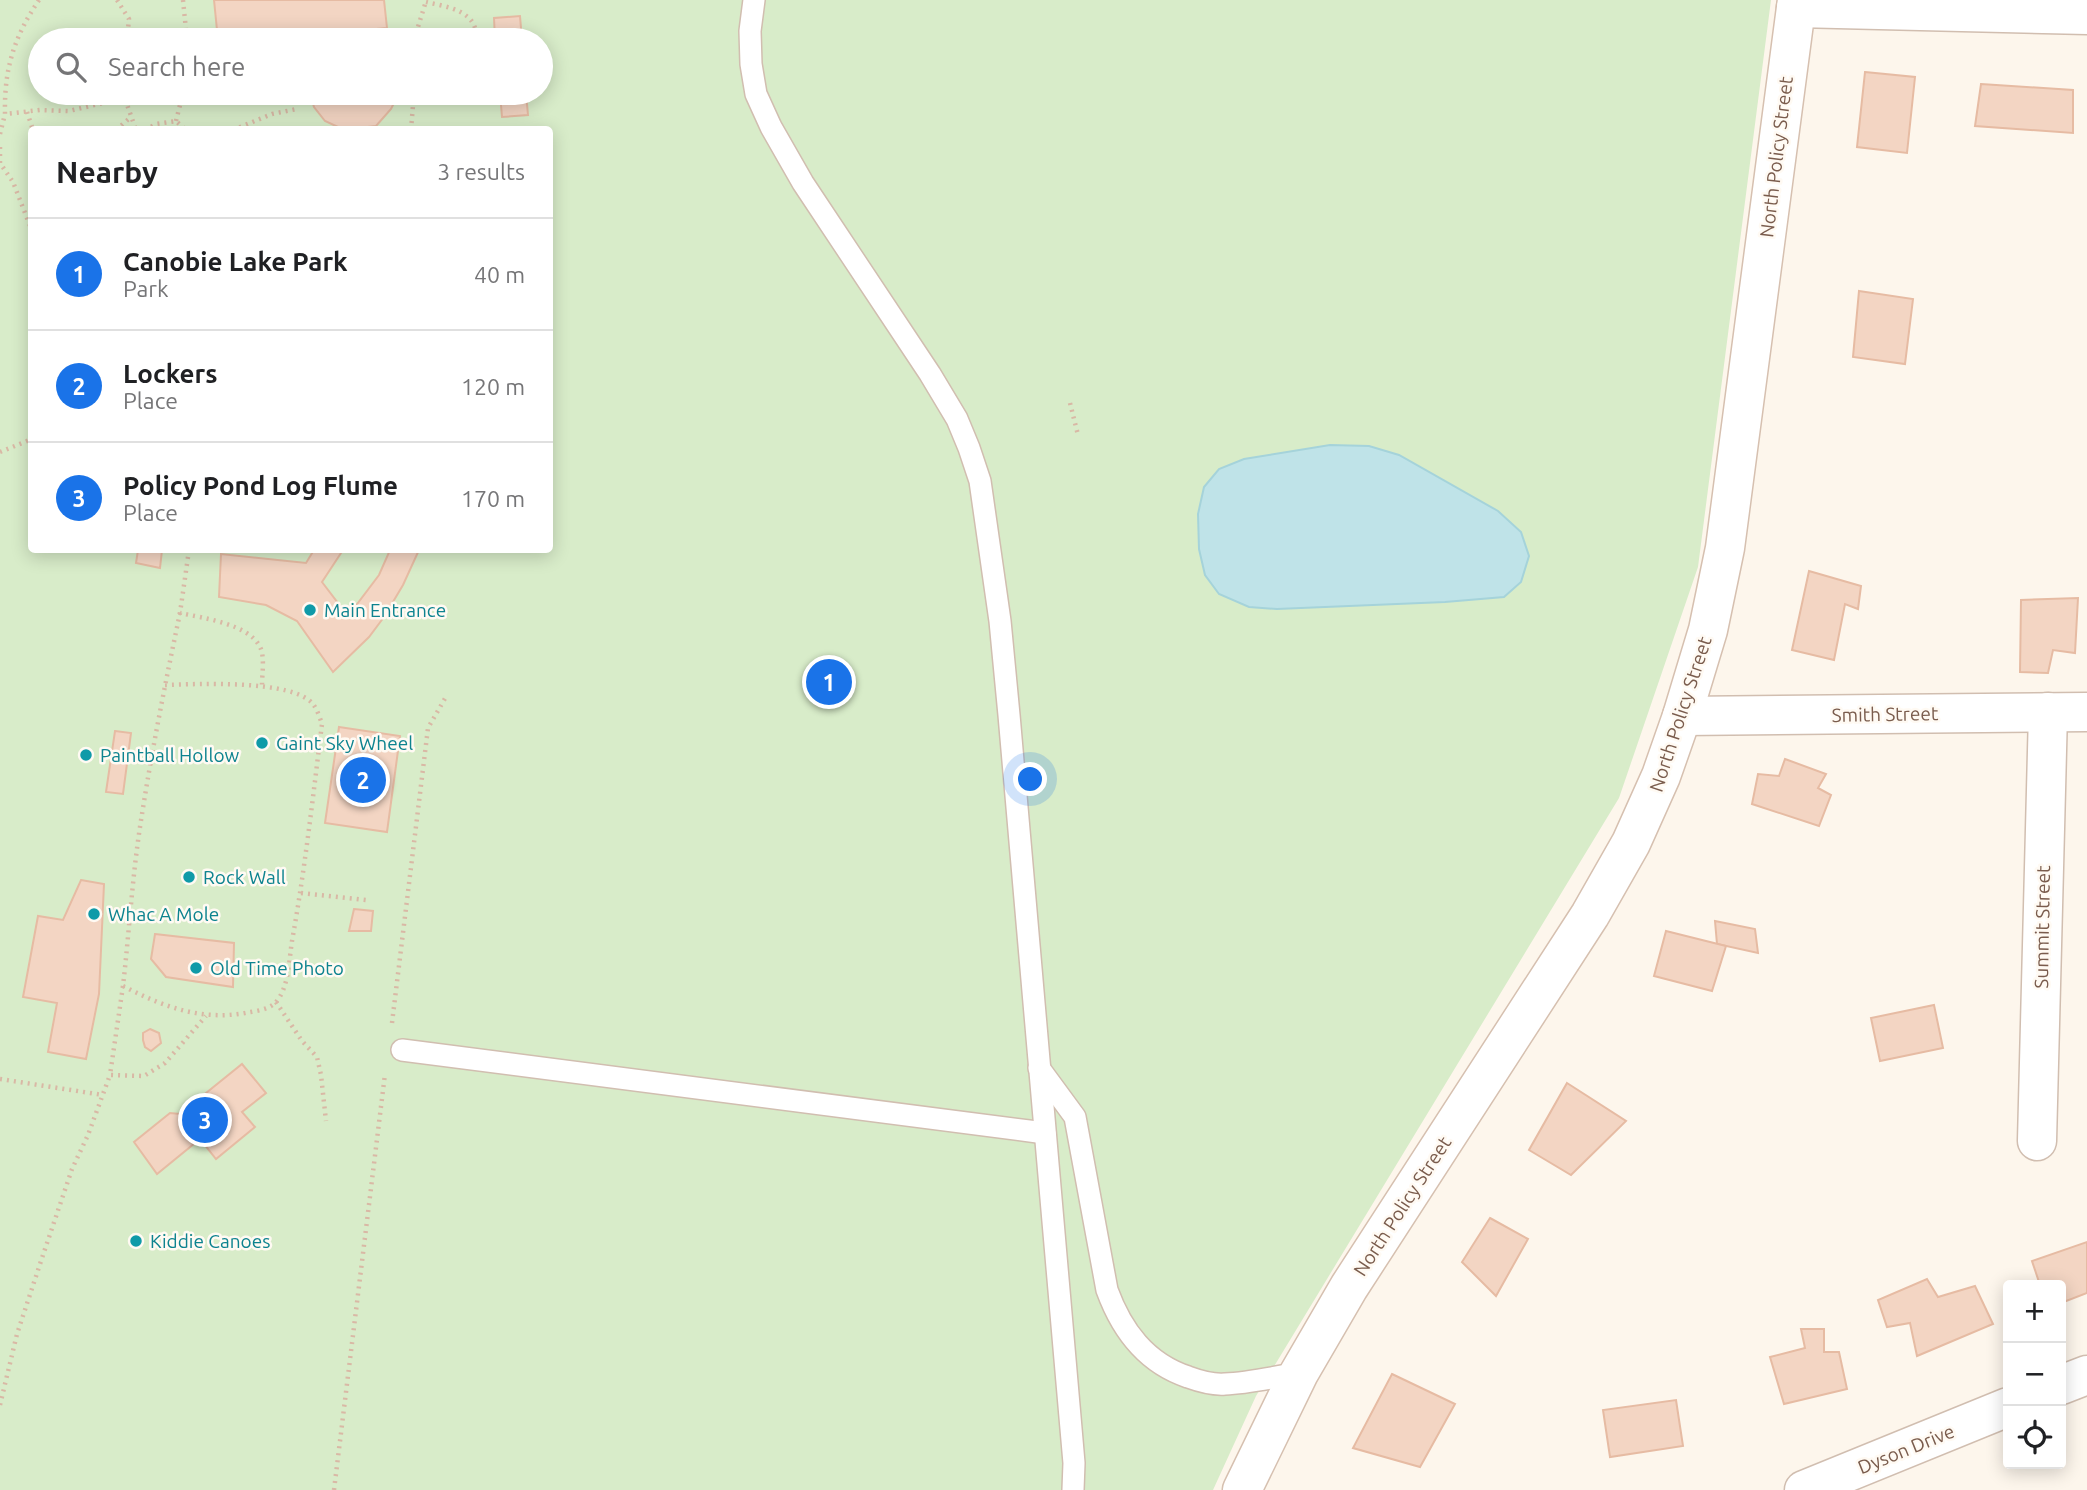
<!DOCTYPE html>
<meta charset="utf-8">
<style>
:root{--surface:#fff;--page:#f2f2f2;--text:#202124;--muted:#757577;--line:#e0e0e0;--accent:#1a73e8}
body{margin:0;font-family:Ubuntu,sans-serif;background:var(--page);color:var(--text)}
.controls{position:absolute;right:21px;bottom:21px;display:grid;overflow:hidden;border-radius:7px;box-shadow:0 4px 18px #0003}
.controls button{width:63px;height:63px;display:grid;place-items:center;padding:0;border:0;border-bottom:2px solid var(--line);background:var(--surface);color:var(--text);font:35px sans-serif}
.you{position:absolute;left:1031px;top:780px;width:24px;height:24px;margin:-18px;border:5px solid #fff;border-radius:50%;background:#1a73e8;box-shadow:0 0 0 10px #1a73e833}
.badge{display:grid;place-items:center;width:46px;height:46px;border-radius:50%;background:var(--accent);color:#fff;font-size:23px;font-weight:700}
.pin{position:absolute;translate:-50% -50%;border:4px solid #fff;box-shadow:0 2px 7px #0006}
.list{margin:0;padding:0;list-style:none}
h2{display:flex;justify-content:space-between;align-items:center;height:91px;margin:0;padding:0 28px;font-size:30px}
h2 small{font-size:23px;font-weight:400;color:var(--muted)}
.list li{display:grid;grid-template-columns:46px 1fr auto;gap:21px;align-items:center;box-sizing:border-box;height:112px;padding:0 28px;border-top:2px solid var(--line)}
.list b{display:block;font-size:26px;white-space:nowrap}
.list p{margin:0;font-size:23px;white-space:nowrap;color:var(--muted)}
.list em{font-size:23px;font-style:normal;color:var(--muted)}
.icon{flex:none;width:38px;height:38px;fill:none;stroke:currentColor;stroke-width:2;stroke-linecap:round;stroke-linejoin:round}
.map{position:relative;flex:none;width:2087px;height:1490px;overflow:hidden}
.search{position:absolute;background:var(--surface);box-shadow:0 4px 18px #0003;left:28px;top:28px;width:525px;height:77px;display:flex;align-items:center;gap:18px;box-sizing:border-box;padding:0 24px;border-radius:38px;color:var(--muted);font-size:26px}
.panel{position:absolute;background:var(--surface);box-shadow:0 4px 18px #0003;left:28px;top:126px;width:525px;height:427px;border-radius:7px}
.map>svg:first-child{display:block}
.green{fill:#d8ecc9;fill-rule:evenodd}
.water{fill:#bfe3e8;stroke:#a5d3da;stroke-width:2}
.building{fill:#f3d5c3;stroke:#e6bba3;stroke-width:2}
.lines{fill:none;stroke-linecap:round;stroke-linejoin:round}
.lane-casing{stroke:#d1beb0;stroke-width:24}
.street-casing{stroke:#d1beb0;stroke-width:41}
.secondary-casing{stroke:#d6c0b0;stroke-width:41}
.path{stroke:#d9b8a5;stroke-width:4.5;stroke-dasharray:2 5;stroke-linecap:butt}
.lane{stroke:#fff;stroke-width:21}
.street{stroke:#fff;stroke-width:38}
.secondary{stroke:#fff;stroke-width:38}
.culture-dot{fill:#0f9aa8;stroke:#fffaf3;stroke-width:2.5}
.labels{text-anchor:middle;stroke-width:5;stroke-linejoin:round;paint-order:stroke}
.street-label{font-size:19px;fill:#7a5c4d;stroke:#fffaf3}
.culture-label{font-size:19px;fill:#0d838f;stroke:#fffaf3;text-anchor:start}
</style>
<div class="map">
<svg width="2087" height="1490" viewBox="0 0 2087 1490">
<rect width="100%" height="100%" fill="#fdf6ec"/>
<!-- green -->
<path class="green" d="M0,0H1771L1698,567L1619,798L1256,1396L1213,1490H0ZM40,40H541V93H40ZM32,130H550V550H32Z"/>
<!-- water -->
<polygon class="water" points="1330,445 1369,446 1399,455 1498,511 1521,532 1529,556 1521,582 1504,597 1445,602 1277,609 1249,607 1219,594 1205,575 1199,549 1198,514 1204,487 1219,469 1244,459"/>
<!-- building -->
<g class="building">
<polygon points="214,0 384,0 387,28 260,40 218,40"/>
<polygon points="520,16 522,40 495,40 494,18"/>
<polygon points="1865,72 1915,77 1907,153 1857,147"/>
<polygon points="1981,84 2073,90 2073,133 1975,126"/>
<polygon points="310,93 399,93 391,109 376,126 351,129 338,127 325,121 314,107"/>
<polygon points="500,93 526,93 528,115 502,117"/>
<polygon points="1859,291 1913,299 1905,364 1853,357"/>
<polygon points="138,550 162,550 160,568 136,563"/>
<polygon points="314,550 343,550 322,582 348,616 379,575 390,550 419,550 403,585 384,617 369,637 333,672 297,621 266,605 219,597 221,554 306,563"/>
<polygon points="1809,571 1861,586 1858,609 1845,604 1834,660 1792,650"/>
<polygon points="2078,598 2075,653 2053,650 2048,673 2020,672 2021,600"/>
<polygon points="339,727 400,736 387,832 325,823"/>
<polygon points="115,731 131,733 123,794 106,792"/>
<polygon points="1785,759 1826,774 1818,788 1831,795 1819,826 1752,804 1758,774 1779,776"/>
<polygon points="81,880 104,884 99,994 86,1059 48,1052 57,1003 23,997 38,916 63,920"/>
<polygon points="354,909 373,911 371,931 349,931"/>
<polygon points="1715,921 1755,929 1758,953 1717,944"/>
<polygon points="1666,931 1726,946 1712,991 1654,976"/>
<polygon points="155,934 234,943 233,987 166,977 151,959"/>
<polygon points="1934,1005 1943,1048 1880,1061 1871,1018"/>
<polygon points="150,1029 159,1033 161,1043 151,1051 145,1047 143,1040 143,1033"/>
<polygon points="242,1064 266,1093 242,1112 255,1127 216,1159 200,1139 157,1174 134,1142 170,1113 180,1114"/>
<polygon points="1567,1083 1626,1121 1571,1175 1529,1150"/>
<polygon points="1490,1218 1528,1239 1496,1296 1462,1262"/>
<polygon points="2087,1242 2087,1293 2061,1303 2061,1285 2040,1285 2032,1261"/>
<polygon points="1927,1279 1938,1297 1975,1286 1993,1324 1917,1356 1910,1323 1887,1327 1878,1300"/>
<polygon points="1801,1329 1824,1329 1824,1352 1839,1352 1847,1389 1784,1404 1770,1357 1805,1348"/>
<polygon points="1392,1374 1455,1404 1420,1467 1353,1448"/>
<polygon points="1676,1400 1683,1446 1610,1457 1603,1410"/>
</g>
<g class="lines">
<defs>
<g id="lane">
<polyline points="754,0 750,31 751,64 756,94 771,127 803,183 930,374 957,419 969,448 980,481 1000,621 1009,715 1074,1463 1073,1490"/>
<polyline points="402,1050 1045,1133"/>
<path d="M1039,1068L1075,1117L1107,1290C1122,1331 1146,1363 1188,1377C1199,1381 1213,1385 1225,1384C1249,1383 1275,1377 1299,1373"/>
</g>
<g id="street">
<polyline points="1796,8 2087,15"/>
<polyline points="1682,716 2087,712"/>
<polyline points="2037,1141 2048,712"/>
<polyline points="2061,1385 2087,1375"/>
<polyline points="1804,1490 2008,1407"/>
</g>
<polyline id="secondary" points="1242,1490 1299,1373 1349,1287 1590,915 1631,843 1661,776 1682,716 1708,630 1725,548 1797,0"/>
</defs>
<!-- lane casing -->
<use href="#lane" class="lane-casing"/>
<!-- street casing -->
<use href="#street" class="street-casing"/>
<!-- secondary casing -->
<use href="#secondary" class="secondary-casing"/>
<!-- path -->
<g class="path">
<path d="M39,0C14,37 4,69 5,114L40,110L69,111L124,98"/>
<polyline points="117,0 129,19 127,40"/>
<polyline points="183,0 187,40"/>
<path d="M426,2C448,7 479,11 476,40"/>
<polyline points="414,40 426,1"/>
<polyline points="123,93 136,130"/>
<polyline points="27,112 33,130"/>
<polyline points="176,121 183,93"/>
<polyline points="116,130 131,117"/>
<polyline points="145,130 156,124 176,121 186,130"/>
<polyline points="233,130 272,114 297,109"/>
<polyline points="411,130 414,93"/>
<polyline points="0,134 5,114"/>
<polyline points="0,147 0,163 13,182 32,231"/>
<polyline points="1070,403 1078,435"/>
<polyline points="0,452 32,439"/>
<path d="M189,550L180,613C203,618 249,624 260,647C265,656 262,675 262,685"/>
<path d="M165,685C197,684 292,679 313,704C317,709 320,718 322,724C313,796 305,869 292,941C289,959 289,989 275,1003C268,1010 255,1011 245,1013C200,1021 162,1006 123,986C129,934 132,880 140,827C151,755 165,684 180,613"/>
<polyline points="301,893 366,900"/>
<polyline points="123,986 110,1075 144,1076 165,1063 206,1016"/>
<polyline points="276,1002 302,1041 317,1057 321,1075 326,1121"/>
<polyline points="392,1023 428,728 447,695"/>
<polyline points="0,1079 103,1095"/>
<polyline points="0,1405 17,1334 43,1255 72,1169 88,1135 110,1075"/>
<polyline points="334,1490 385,1074"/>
</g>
<!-- lane -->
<use href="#lane" class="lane"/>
<!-- street -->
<use href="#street" class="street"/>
<!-- secondary -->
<use href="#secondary" class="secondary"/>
</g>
<!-- markers -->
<g class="culture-dot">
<circle cx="310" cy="610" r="7"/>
<circle cx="262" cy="743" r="7"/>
<circle cx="86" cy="755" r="7"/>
<circle cx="189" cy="877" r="7"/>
<circle cx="94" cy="914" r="7"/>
<circle cx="196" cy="968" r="7"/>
<circle cx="136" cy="1241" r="7"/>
</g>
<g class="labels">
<!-- street labels -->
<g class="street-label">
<text transform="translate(1776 157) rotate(-83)" y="7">North Policy Street</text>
<text transform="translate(1680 714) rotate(-72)" y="7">North Policy Street</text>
<text transform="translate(1885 714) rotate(-1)" y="7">Smith Street</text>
<text transform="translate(2042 927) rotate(-89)" y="7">Summit Street</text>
<text transform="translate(1402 1206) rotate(-57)" y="7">North Policy Street</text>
<text transform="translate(1906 1449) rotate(-22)" y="7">Dyson Drive</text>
</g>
<!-- culture labels -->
<g class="culture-label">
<text x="324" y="617">Main Entrance</text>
<text x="276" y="750">Gaint Sky Wheel</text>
<text x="100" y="762">Paintball Hollow</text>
<text x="203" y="884">Rock Wall</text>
<text x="108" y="921">Whac A Mole</text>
<text x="210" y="975">Old Time Photo</text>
<text x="150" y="1248">Kiddie Canoes</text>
</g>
</g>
</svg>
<div class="controls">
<button>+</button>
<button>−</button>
<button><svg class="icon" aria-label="locate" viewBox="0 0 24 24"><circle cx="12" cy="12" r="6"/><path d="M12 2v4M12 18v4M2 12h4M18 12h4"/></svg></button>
</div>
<div class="you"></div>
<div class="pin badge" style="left:829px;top:682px">1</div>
<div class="pin badge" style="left:363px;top:780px">2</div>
<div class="pin badge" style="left:205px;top:1120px">3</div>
<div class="search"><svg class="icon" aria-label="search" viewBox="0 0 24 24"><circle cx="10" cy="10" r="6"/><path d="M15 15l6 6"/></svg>Search here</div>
<section class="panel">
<h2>Nearby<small>3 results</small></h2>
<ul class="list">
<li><span class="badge">1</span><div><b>Canobie Lake Park</b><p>Park</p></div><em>40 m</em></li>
<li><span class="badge">2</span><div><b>Lockers</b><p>Place</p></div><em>120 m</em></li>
<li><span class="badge">3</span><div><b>Policy Pond Log Flume</b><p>Place</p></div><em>170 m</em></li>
</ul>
</section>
</div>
